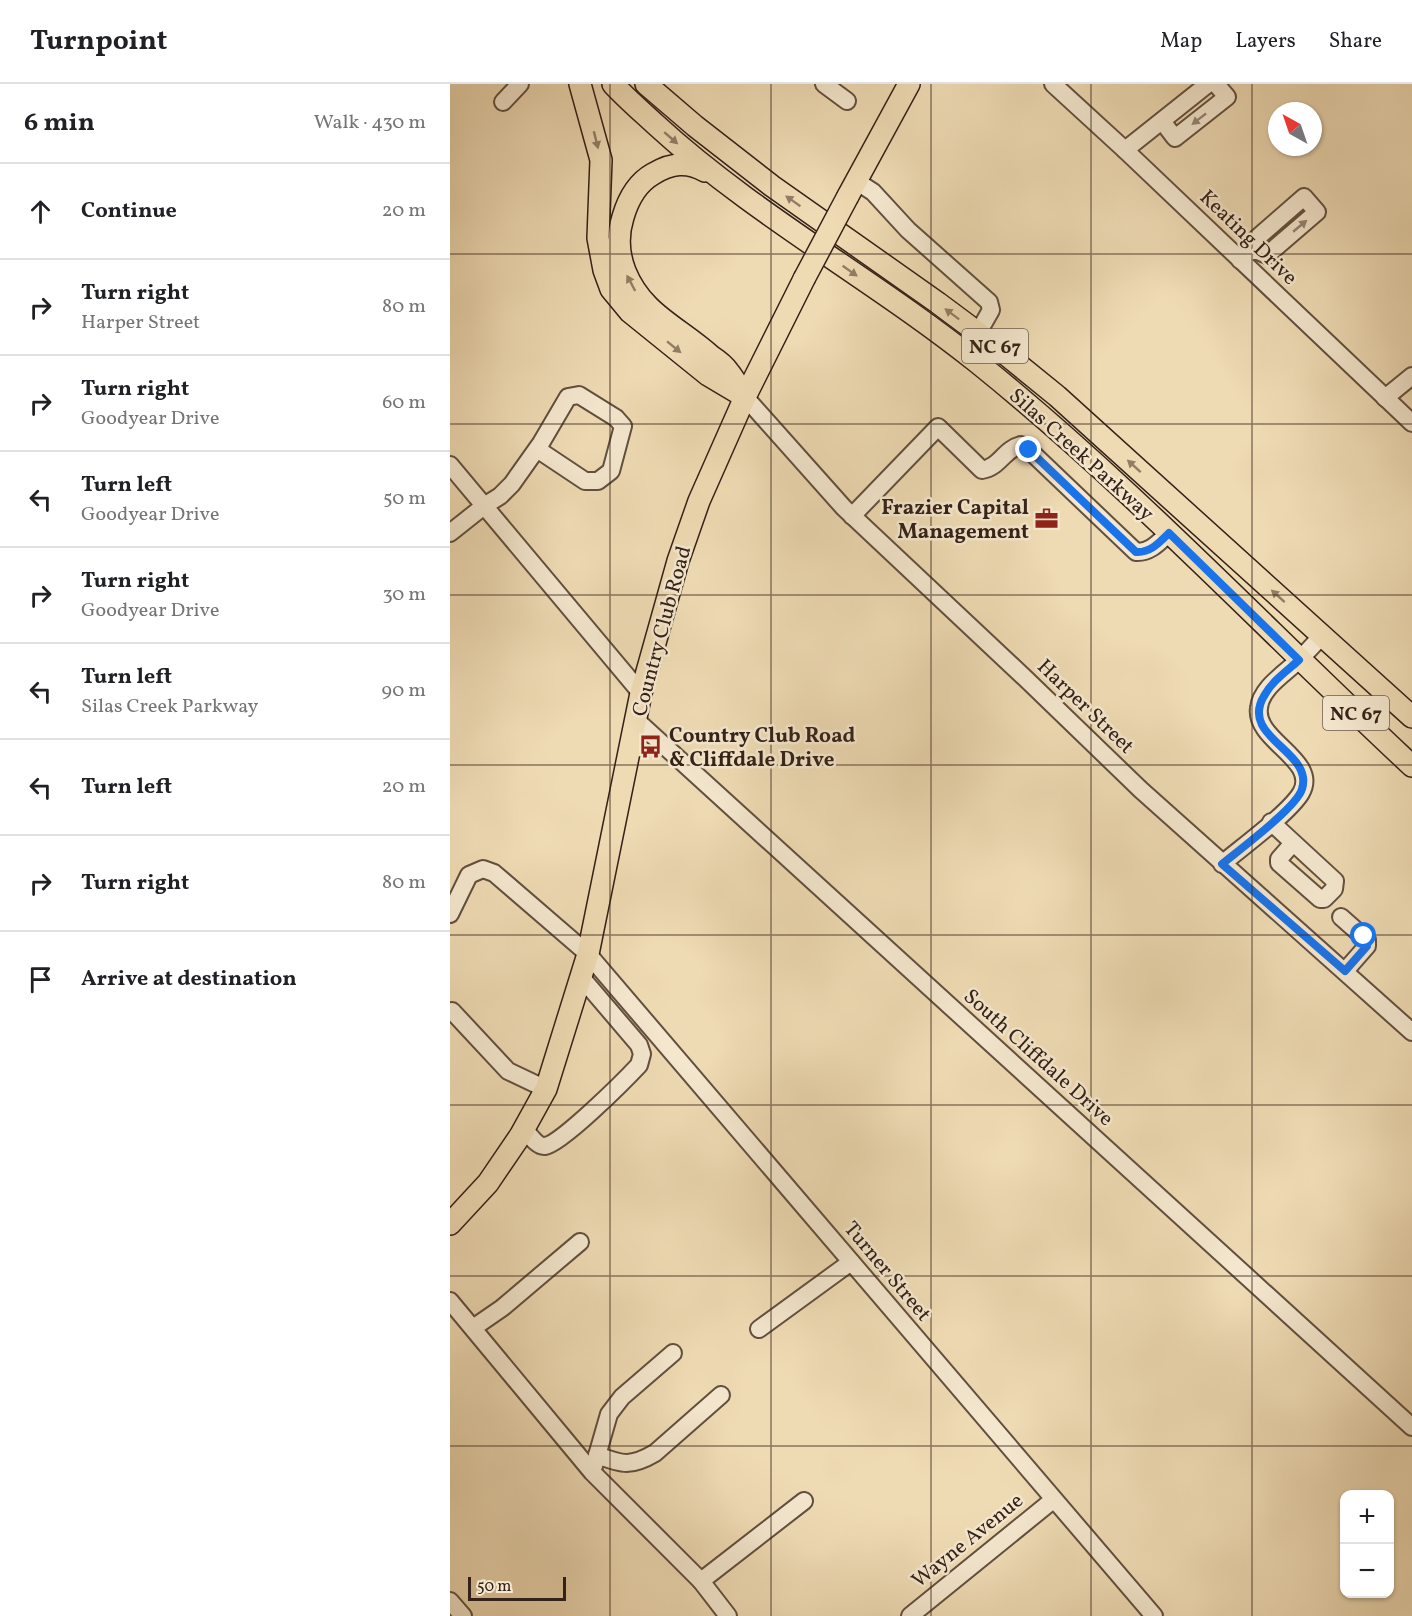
<!DOCTYPE html>
<meta charset="utf-8">
<style>
:root{--surface:#fff;--page:#f6f6f6;--text:#202124;--muted:#757577;--line:#e0e0e0}
body{margin:0;font-family:Vollkorn,serif;background:var(--page);color:var(--text)}
.controls{position:absolute;right:18px;bottom:18px;display:grid;overflow:hidden;border-radius:12px;box-shadow:0 2px 4px #0004}
.controls button{width:54px;height:54px;display:grid;place-items:center;padding:0;border:0;border-bottom:2px solid var(--line);background:var(--surface);color:var(--text);font:30px sans-serif}
.compass{position:absolute;left:818px;top:18px;width:54px;height:54px;border-radius:50%;background:var(--surface);box-shadow:0 2px 4px #0004;rotate:320deg}
.scale{position:absolute;left:18px;bottom:15px;width:98px;box-sizing:border-box;padding-left:6px;border:3px solid #342117;border-top:0;font-size:16px;line-height:21px;white-space:nowrap;color:#342117;-webkit-text-stroke:4px #f4e7ce;paint-order:stroke}
.stop{position:absolute;width:18px;height:18px;margin:-14px;border:4px solid #1a73e8;border-radius:50%;background:#fff}
.stop.end{background:#1a73e8;border-color:#fff;box-shadow:0 2px 6px #0008}
.list{margin:0;padding:0;list-style:none}
h2{display:flex;justify-content:space-between;align-items:center;height:78px;margin:0;padding:0 24px;font-size:26px}
h2 small{font-size:20px;font-weight:400;color:var(--muted)}
.list li{display:grid;grid-template-columns:39px 1fr auto;gap:18px;align-items:center;box-sizing:border-box;height:96px;padding:0 24px;border-top:2px solid var(--line)}
.list b{display:block;font-size:22px;white-space:nowrap}
.list p{margin:0;font-size:20px;white-space:nowrap;color:var(--muted)}
.list em{font-size:20px;font-style:normal;color:var(--muted)}
.icon{flex:none;width:33px;height:33px;fill:none;stroke:currentColor;stroke-width:2;stroke-linecap:round;stroke-linejoin:round}
.map{position:relative;flex:none;width:962px;height:1532px;overflow:hidden}
header{display:flex;align-items:center;gap:36px;box-sizing:border-box;height:84px;padding:0 30px;background:var(--surface);border-bottom:2px solid var(--line)}
header strong{font-size:28px}
nav{display:flex;gap:33px;margin-inline-start:auto;font-size:21px}
main{display:flex}
aside{flex:1;background:var(--surface)}
.map>svg:first-child{display:block}
.lines{fill:none;stroke-linecap:round;stroke-linejoin:round}
.minor-casing{stroke:#624f3e;stroke-width:20}
.major-casing{stroke:#342117;stroke-width:24}
.minor{stroke:#f4e7ce;stroke-width:16}
.major{stroke:#eedab3;stroke-width:21}
.major-bridge-casing{stroke:#342117;stroke-width:24;stroke-linecap:butt}
.major-bridge{stroke:#eedab3;stroke-width:21}
.oneway{fill:#948472}
.oneway2{fill:#917e65}
.route{stroke:#1a73e8;stroke-width:8}
.grid{fill:none;stroke:#342117;stroke-width:1.5;stroke-opacity:0.55}
.labels{text-anchor:middle;stroke-width:5;stroke-linejoin:round;paint-order:stroke}
.shield{fill:#f4e7ce;stroke:#6e5c4e;stroke-width:1.5}
.shield-label{font-size:20px;font-weight:bold;fill:#342117}
.street-label{font-size:21px;fill:#342117;stroke:#f4e7ce}
.poi-label{font-size:21px;font-weight:bold;fill:#342117;stroke:#f4e7ce;text-anchor:end}
</style>
<header>
<strong>Turnpoint</strong>
<nav><a>Map</a><a>Layers</a><a>Share</a></nav>
</header>
<main>
<aside>
<h2>6 min<small>Walk · 430 m</small></h2>
<ul class="list">
<li><svg class="icon" aria-label="ahead" viewBox="0 0 24 24"><path d="M12 20V5M6 11l6-6 6 6"/></svg><div><b>Continue</b></div><em>20 m</em></li>
<li><svg class="icon" aria-label="right" viewBox="0 0 24 24"><path d="M7 20v-9h11M14 6l5 5-5 5"/></svg><div><b>Turn right</b><p>Harper Street</p></div><em>80 m</em></li>
<li><svg class="icon" aria-label="right" viewBox="0 0 24 24"><path d="M7 20v-9h11M14 6l5 5-5 5"/></svg><div><b>Turn right</b><p>Goodyear Drive</p></div><em>60 m</em></li>
<li><svg class="icon" aria-label="left" viewBox="0 0 24 24"><path d="M17 20v-9H6M10 6l-5 5 5 5"/></svg><div><b>Turn left</b><p>Goodyear Drive</p></div><em>50 m</em></li>
<li><svg class="icon" aria-label="right" viewBox="0 0 24 24"><path d="M7 20v-9h11M14 6l5 5-5 5"/></svg><div><b>Turn right</b><p>Goodyear Drive</p></div><em>30 m</em></li>
<li><svg class="icon" aria-label="left" viewBox="0 0 24 24"><path d="M17 20v-9H6M10 6l-5 5 5 5"/></svg><div><b>Turn left</b><p>Silas Creek Parkway</p></div><em>90 m</em></li>
<li><svg class="icon" aria-label="left" viewBox="0 0 24 24"><path d="M17 20v-9H6M10 6l-5 5 5 5"/></svg><div><b>Turn left</b></div><em>20 m</em></li>
<li><svg class="icon" aria-label="right" viewBox="0 0 24 24"><path d="M7 20v-9h11M14 6l5 5-5 5"/></svg><div><b>Turn right</b></div><em>80 m</em></li>
<li><svg class="icon" aria-label="arrive" viewBox="0 0 24 24"><path d="M6 21V4h12l-3 4 3 4H6"/></svg><div><b>Arrive at destination</b></div></li>
</ul>
</aside>
<div class="map">
<svg width="962" height="1532" viewBox="0 0 962 1532">
<rect width="100%" height="100%" fill="#eedab3"/>
<filter id="stains"><feTurbulence type="fractalNoise" baseFrequency=".00333" numOctaves="4"/><feColorMatrix values="0 0 0 0 .2 0 0 0 0 .09 0 0 0 0 .02 0 0 0 .5 -.17"/></filter>
<radialGradient id="worn" r=".72"><stop offset=".6" stop-color="#630" stop-opacity="0"/><stop offset="1" stop-color="#630" stop-opacity=".3"/></radialGradient>
<g class="lines">
<defs>
<g id="minor">
<polyline points="374,0 397,17"/>
<polyline points="603,0 675,66 962,339"/>
<polyline points="53,18 70,0"/>
<polyline points="712,37 725,54 777,13 766,0"/>
<polyline points="675,66 758,0"/>
<polyline points="406,97 423,108 458,146 539,218 541,226 528,249"/>
<polyline points="790,176 803,165 807,154 854,113 867,128 817,171 803,165"/>
<polyline points="295,313 394,424 575,594 691,706 962,948"/>
<polyline points="935,314 962,292"/>
<polyline points="0,381 191,609"/>
<path d="M402,432L488,343L532,386C550,383 554,365 571,361L579,366L686,468C700,469 709,458 719,449"/>
<polyline points="0,449 34,422 50,412 62,400 91,359 118,313 129,311 166,334 173,342 161,387 148,397 135,397 87,365"/>
<polyline points="186,636 962,1343"/>
<polyline points="821,738 885,797 884,805 874,815 870,815 829,779 829,775 843,759"/>
<path d="M772,780C792,763 839,729 851,709C870,676 804,657 809,624C811,603 836,589 850,575C857,568 864,560 872,552"/>
<polyline points="0,830 19,791 33,785 44,789 138,870 704,1532"/>
<polyline points="891,833 917,856 917,862 895,887"/>
<polyline points="2,927 58,987 96,1005"/>
<path d="M74,1045C79,1050 87,1063 95,1062C111,1060 175,996 189,981L192,970L189,961L131,893"/>
<polyline points="0,1217 142,1388 251,1497 278,1532"/>
<polyline points="23,1244 52,1224 130,1158"/>
<polyline points="309,1245 401,1178"/>
<path d="M147,1371C173,1381 181,1383 205,1369L271,1311"/>
<polyline points="144,1382 159,1330 172,1313 223,1269"/>
<polyline points="251,1497 354,1417"/>
<polyline points="0,1517 13,1532"/>
<polyline points="460,1532 603,1416"/>
</g>
<g id="major">
<polyline points="130,0 151,76 148,154 154,186 161,205 180,228 258,291 295,313"/>
<path d="M163,0C176,14 191,27 205,40C304,131 423,195 528,279C682,403 818,548 962,682"/>
<polyline points="196,0 245,42 322,102 488,219 543,260 607,312 962,633"/>
<path d="M255,87C237,77 221,79 203,90C187,99 178,116 173,133C167,152 168,169 175,187C192,230 229,243 261,272C267,276 274,281 278,287C284,294 288,302 293,310"/>
<polyline points="398,112 459,0"/>
<polyline points="0,1140 38,1099 70,1052 96,1005 138,870 191,609 228,477 249,417 295,313 354,195"/>
</g>
</defs>
<!-- minor casing -->
<use href="#minor" class="minor-casing"/>
<!-- major casing -->
<use href="#major" class="major-casing"/>
<!-- minor -->
<use href="#minor" class="minor"/>
<!-- major -->
<use href="#major" class="major"/>
<defs>
<polyline id="major-bridge" points="354,195 398,112"/>
</defs>
<!-- major-bridge casing -->
<use href="#major-bridge" class="major-bridge-casing"/>
<!-- major-bridge -->
<use href="#major-bridge" class="major-bridge"/>
</g>
<!-- one-way arrows -->
<defs><path id="oneway-solid" d="M-6-.8H1V-3.2L6.5 0L1 3.2V.8H-6Z" transform="scale(1.5)"/></defs>
<g class="oneway">
<use href="#oneway-solid" transform="translate(749 35) rotate(142)"/>
<use href="#oneway-solid" transform="translate(850 142) rotate(-40)"/>
</g>
<g class="oneway2">
<use href="#oneway-solid" transform="translate(221 54) rotate(41)"/>
<use href="#oneway-solid" transform="translate(146 56) rotate(76)"/>
<use href="#oneway-solid" transform="translate(343 117) rotate(-145)"/>
<use href="#oneway-solid" transform="translate(400 187) rotate(35)"/>
<use href="#oneway-solid" transform="translate(181 199) rotate(-118)"/>
<use href="#oneway-solid" transform="translate(502 230) rotate(-143)"/>
<use href="#oneway-solid" transform="translate(224 263) rotate(39)"/>
<use href="#oneway-solid" transform="translate(684 382) rotate(-138)"/>
<use href="#oneway-solid" transform="translate(828 512) rotate(-138)"/>
</g>
<g class="lines">
<!-- route -->
<path class="route" d="M579,366L686,468C700,469 709,459 719,449L849,576C837,587 822,597 814,612C789,654 864,667 852,705C847,723 789,766 772,780L895,887L917,862V856L914,852"/>
</g>
<!-- grid -->
<path class="grid" d="M160,0V1532M321,0V1532M481,0V1532M641,0V1532M802,0V1532M0,170H962M0,340H962M0,511H962M0,681H962M0,851H962M0,1021H962M0,1192H962M0,1362H962"/>
<!-- icons -->
<defs>
<symbol id="office-bare" viewBox="-9 -9 18 18"><path d="M-6-3h4V-5.5h4V-3h4V5H-6ZM-1-4.5V-3h2v-1.5ZM-6 0V1H6V0Z" fill="#8f2418" stroke="#f4e7ce" stroke-width="2.5" paint-order="stroke"/></symbol>
<symbol id="bus-bare" viewBox="-9 -9 18 18"><path d="M-5-6H5V4H4V6H2V4H-2V6H-4V4H-5ZM-3.5-4V0h7V-4ZM-3.5 1.2v1.5H-2V1.2ZM2 1.2v1.5H3.5V1.2Z" fill="#8f2418" stroke="#f4e7ce" stroke-width="2.5" paint-order="stroke"/></symbol>
</defs>
<g fill-rule="evenodd">
<use href="#office-bare" x="580" y="418" width="33" height="33"/>
<use href="#bus-bare" x="184" y="646" width="33" height="33"/>
</g>
<g class="labels">
<!-- shield labels -->
<g class="shield">
<rect x="512" y="245" width="66" height="34" rx="4.5"/>
<rect x="873" y="612" width="66" height="34" rx="4.5"/>
</g>
<g class="shield-label">
<text x="545" y="269">NC 67</text>
<text x="906" y="636">NC 67</text>
</g>
<!-- street labels -->
<g class="street-label">
<text transform="translate(799 153) rotate(44)" y="7">Keating Drive</text>
<text transform="translate(632 370) rotate(42)" y="7">Silas Creek Parkway</text>
<text transform="translate(211 547) rotate(-75)" y="7">Country Club Road</text>
<text transform="translate(636 622) rotate(44)" y="7">Harper Street</text>
<text transform="translate(589 973) rotate(42)" y="7">South Cliffdale Drive</text>
<text transform="translate(438 1187) rotate(50)" y="7">Turner Street</text>
<text transform="translate(517 1456) rotate(-39)" y="7">Wayne Avenue</text>
</g>
<!-- poi labels -->
<g class="poi-label">
<text x="579" y="430">Frazier Capital<tspan x="579" dy="24">Management</tspan></text>
<text x="219" y="658" text-anchor="start">Country Club Road<tspan x="219" dy="24">&amp; Cliffdale Drive</tspan></text>
</g>
</g>
<rect width="100%" height="100%" filter="url(#stains)"/>
<rect width="100%" height="100%" fill="url(#worn)"/>
</svg>
<div class="controls">
<button>+</button>
<button>−</button>
</div>
<svg class="compass" viewBox="-18 -18 36 36"><path d="M0-13l5 13h-10z" fill="#e53935"/><path d="M0 13l5-13h-10z" fill="#757577"/></svg>
<div class="scale">50 m</div>
<div class="stop" style="left:914px;top:852px"></div>
<div class="stop end" style="left:579px;top:366px"></div>
</div>
</main>
